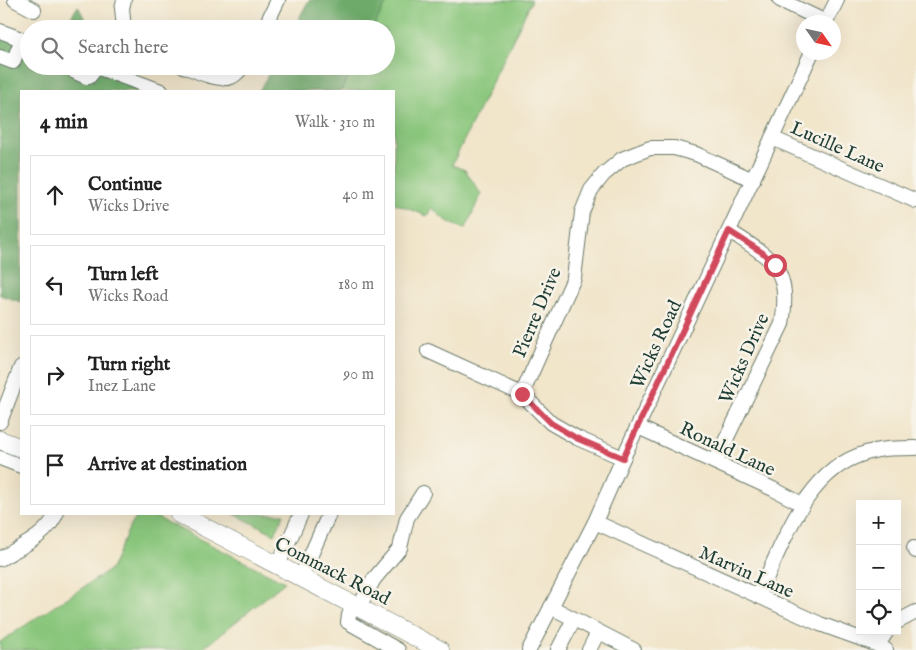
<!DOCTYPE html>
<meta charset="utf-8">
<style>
:root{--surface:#fff;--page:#f2f2f2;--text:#222;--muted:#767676;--line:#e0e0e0}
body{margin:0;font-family:"IM FELL English",serif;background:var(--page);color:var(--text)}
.controls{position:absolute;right:15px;bottom:15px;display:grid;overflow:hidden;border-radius:0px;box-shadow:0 5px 20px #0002}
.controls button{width:45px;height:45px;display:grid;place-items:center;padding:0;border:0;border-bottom:1px solid var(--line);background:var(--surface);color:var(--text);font:25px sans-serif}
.compass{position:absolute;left:796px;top:15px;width:45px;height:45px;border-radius:50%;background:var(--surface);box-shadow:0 5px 20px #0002;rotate:124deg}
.stop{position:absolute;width:15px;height:15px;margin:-11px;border:4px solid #d1495b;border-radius:50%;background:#fff}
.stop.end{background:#d1495b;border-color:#fff;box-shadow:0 1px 5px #0008}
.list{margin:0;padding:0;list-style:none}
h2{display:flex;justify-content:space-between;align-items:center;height:65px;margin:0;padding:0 20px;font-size:21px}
h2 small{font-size:16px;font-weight:400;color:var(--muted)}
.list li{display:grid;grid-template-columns:32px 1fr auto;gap:15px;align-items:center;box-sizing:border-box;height:80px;margin:0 10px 10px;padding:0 10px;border:1px solid var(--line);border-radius:0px}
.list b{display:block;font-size:19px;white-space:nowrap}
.list p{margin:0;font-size:16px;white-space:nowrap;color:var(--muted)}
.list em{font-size:16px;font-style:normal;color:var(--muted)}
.icon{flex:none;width:28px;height:28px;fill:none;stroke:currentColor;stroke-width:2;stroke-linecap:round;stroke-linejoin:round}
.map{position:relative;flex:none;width:916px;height:650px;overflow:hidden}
.search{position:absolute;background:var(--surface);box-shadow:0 5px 20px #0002;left:20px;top:20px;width:375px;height:55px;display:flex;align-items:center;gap:12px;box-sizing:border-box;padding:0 18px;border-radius:28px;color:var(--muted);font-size:19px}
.panel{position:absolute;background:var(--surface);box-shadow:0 5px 20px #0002;left:20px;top:90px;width:375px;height:425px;border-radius:0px}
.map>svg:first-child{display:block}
.green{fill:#89c67b;stroke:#548258}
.forest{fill:#6eab6b;stroke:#467450}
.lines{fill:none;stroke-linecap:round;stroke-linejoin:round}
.minor-casing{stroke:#687868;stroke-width:16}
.major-casing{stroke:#687868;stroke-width:19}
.minor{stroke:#fff;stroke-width:14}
.major{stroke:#fff;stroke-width:18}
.route{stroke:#d1495b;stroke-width:6}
.labels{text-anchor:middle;stroke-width:5;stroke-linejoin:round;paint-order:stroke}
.street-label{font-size:19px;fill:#1f3d34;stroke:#f7f3e8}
</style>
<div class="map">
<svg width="916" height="650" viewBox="0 0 916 650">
<rect width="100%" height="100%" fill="#f7f3e8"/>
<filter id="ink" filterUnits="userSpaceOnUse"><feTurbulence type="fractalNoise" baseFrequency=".02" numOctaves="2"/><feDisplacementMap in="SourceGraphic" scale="10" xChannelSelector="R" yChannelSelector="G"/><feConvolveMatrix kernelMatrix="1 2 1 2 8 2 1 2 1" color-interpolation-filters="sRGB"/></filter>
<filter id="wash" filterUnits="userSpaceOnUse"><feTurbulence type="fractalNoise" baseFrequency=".0096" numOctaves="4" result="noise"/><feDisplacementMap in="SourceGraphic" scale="20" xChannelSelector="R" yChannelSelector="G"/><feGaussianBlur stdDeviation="1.12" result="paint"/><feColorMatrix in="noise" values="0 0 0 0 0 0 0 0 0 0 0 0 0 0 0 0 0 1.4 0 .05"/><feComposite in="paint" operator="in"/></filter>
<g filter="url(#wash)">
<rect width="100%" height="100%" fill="#f1e5ca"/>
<!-- green -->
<g class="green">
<path d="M378,0H532L452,165L465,170L481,194L466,228C454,227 439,217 432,207L427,216L394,203V91H308L318,66H386V29H346Z"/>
<polygon points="138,514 150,514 285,582 201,650 0,650 0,642 111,569 130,526"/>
<polygon points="234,514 284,514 275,534"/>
</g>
<!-- forest -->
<g class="forest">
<polygon points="309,0 388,0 373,29 293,29"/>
<polygon points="78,6 90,29 63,29"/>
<polygon points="0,29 29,38 29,66 109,66 165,91 21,91 21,302 0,295"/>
<polygon points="273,66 354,66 341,91 259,91"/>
</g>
</g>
<g filter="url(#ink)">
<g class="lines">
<defs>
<g id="minor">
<polyline points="15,0 34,10"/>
<polyline points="780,0 826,22 837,0"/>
<polyline points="124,29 122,8 124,0"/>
<polyline points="264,29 278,0"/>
<polyline points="0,31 29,42"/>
<polyline points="0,57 13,62 22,39"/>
<polyline points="74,66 75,72 86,77 89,77 97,67"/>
<polyline points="94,66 161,91"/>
<path d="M184,66C196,71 219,82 231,77C236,75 240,70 243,66"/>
<polyline points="772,138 916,201"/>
<polyline points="428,351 522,394 551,423 577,438 623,458"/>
<polyline points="522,394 574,278 582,212 591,190 604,174 622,159 650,148 674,148 696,154 753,180"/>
<polyline points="0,422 21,367"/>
<polyline points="638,427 773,489 802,504"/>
<polyline points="0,458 21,466"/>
<path d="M715,462L782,324C791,268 773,259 729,231"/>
<polyline points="595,522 820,624 878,645 886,650"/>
<polyline points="914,548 916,551"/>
<path d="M0,559C20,547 47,536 56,514"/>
<polyline points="278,565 301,514"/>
<polyline points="301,577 329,514"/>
<path d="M758,596C783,545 805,470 866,453C882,448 899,448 916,448"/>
<polyline points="355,605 349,615 348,622 398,650"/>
<polyline points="359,607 374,579 400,548 407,518 423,493"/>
<polyline points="551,607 634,650"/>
<polyline points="897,622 916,612"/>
<polyline points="878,645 887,631"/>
<polyline points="529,650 595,522 623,458 812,52"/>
<polyline points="558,650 574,619"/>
<polyline points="589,650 598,632"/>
</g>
<g id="major">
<polyline points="0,440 21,448"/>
<polyline points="179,514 440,650"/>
</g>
</defs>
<!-- minor casing -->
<use href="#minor" class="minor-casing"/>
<!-- major casing -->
<use href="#major" class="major-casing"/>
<!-- minor -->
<use href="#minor" class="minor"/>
<!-- major -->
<use href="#major" class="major"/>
</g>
</g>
<g class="lines" filter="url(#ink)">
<!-- route -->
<polyline class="route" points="522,394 551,423 576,438 623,458 729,231 763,253 775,265"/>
</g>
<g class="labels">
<!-- street labels -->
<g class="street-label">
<text transform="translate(838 146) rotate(24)" y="7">Lucille Lane</text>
<text transform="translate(536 312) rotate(-67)" y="7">Pierre Drive</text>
<text transform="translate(655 344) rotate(-65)" y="7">Wicks Road</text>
<text transform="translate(743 358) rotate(-66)" y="7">Wicks Drive</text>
<text transform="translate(728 448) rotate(25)" y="7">Ronald Lane</text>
<text transform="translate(333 570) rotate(27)" y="7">Commack Road</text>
<text transform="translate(747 571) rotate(24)" y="7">Marvin Lane</text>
</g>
</g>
</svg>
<div class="controls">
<button>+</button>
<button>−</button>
<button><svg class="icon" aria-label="locate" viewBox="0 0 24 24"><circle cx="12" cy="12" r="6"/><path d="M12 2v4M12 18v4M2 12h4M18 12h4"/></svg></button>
</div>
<svg class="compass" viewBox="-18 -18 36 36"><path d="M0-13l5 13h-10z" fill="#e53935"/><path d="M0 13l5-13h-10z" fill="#767676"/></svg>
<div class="stop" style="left:775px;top:265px"></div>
<div class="stop end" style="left:522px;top:394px"></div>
<div class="search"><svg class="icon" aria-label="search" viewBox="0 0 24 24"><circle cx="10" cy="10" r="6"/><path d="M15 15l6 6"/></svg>Search here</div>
<section class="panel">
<h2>4 min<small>Walk · 310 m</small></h2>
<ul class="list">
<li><svg class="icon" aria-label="ahead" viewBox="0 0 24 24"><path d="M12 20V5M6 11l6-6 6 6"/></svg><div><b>Continue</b><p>Wicks Drive</p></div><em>40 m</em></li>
<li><svg class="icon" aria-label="left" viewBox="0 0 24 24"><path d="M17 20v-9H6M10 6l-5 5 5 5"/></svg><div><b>Turn left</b><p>Wicks Road</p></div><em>180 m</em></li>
<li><svg class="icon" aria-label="right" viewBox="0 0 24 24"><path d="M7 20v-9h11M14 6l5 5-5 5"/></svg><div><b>Turn right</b><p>Inez Lane</p></div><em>90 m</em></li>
<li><svg class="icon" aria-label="arrive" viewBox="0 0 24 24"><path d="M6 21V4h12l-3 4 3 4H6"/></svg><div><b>Arrive at destination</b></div></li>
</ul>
</section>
</div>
